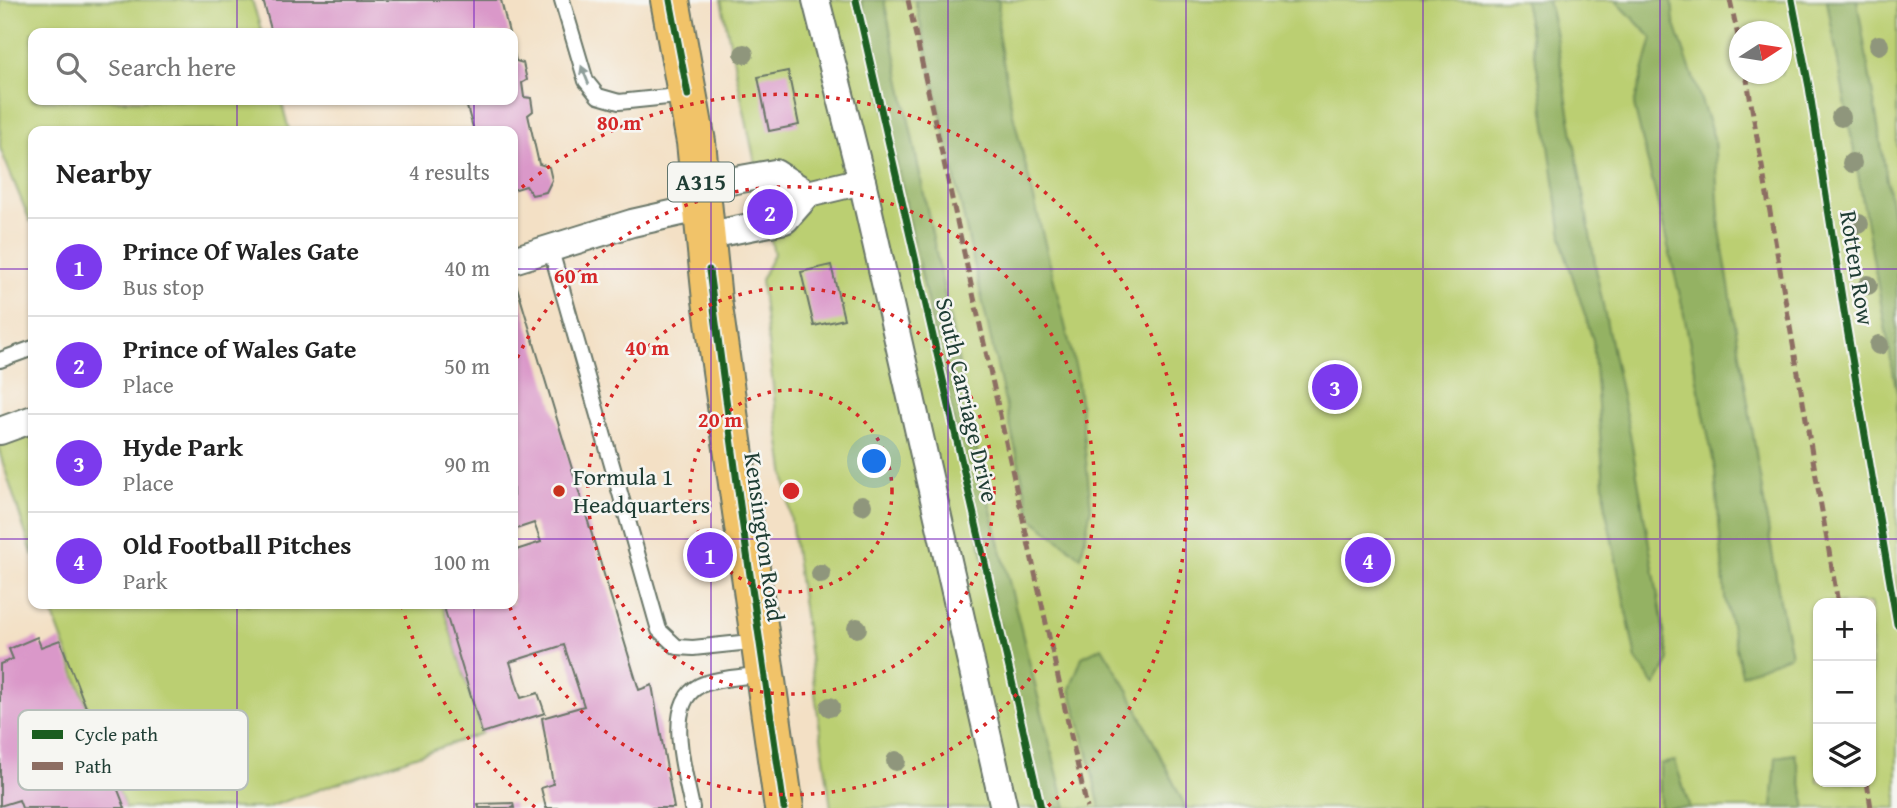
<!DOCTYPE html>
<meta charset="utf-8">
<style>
:root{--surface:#fff;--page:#f2f2f2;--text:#222;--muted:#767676;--line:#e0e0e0;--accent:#7c3aed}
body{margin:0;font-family:"Gentium Book Plus",serif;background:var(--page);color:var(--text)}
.controls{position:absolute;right:21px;bottom:21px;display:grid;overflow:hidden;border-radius:14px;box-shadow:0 2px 5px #0004}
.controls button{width:63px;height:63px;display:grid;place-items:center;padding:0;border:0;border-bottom:2px solid var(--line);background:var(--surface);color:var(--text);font:35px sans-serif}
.compass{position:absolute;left:1729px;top:21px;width:63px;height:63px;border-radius:50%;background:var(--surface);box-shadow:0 2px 5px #0004;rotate:78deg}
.you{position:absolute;left:875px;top:462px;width:24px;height:24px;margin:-18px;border:5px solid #fff;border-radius:50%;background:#1a73e8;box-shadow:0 0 0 10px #1a73e833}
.badge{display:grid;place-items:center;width:46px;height:46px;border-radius:50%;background:var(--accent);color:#fff;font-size:23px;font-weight:700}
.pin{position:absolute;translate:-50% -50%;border:4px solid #fff;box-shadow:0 2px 7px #0006}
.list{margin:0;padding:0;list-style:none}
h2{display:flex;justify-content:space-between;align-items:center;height:91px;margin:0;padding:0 28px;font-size:30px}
h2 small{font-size:23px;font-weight:400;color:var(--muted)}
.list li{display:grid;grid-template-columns:46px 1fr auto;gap:21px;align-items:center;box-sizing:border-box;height:98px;padding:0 28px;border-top:2px solid var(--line)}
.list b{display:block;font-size:26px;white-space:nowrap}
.list p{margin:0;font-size:23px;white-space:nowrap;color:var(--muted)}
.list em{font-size:23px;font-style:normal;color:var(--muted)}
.icon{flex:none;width:38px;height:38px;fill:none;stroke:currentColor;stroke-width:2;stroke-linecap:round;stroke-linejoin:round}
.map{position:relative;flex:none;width:1897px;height:808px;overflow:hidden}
.search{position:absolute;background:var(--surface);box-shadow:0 2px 5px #0004;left:28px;top:28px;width:490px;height:77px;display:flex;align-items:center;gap:18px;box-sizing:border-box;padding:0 24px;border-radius:14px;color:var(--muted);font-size:26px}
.panel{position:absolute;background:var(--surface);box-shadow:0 2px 5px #0004;left:28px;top:126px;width:490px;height:483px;border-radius:14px}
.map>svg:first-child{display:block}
.green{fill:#bbcf72;stroke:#6d8653;stroke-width:2;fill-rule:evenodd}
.forest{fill:#94b264;stroke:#5a784c;stroke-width:2}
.building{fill:#da98c9}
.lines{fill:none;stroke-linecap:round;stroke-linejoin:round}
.service-casing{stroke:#697667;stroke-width:18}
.minor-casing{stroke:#697667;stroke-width:30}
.primary-casing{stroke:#697667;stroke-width:42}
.service{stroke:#fff;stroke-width:14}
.minor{stroke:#fff;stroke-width:26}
.primary{stroke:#f1c369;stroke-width:38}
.quiet{stroke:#8d6e63;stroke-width:5;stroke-dasharray:10 5;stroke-linecap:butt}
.cycleway-casing{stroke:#f6f6f2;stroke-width:11}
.cycleway{stroke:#1b5e20;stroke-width:7}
.tree{fill:#8f967c}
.oneway{fill:#8f9e9a}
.grid{fill:none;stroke:#7b2cbf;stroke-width:2;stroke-opacity:0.55}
.ring{fill:none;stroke:#d62828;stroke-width:3.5;stroke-dasharray:3.5 7}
.poi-dot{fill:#c8321e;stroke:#f6f6f2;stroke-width:2.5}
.labels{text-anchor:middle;stroke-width:5;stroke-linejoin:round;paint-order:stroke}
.shield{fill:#f6f6f2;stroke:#60746d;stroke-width:2}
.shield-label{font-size:23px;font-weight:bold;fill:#1f3d34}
.street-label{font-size:24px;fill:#1f3d34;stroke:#f6f6f2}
.poi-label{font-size:24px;fill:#1f3d34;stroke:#f6f6f2;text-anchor:start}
.key{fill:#f6f6f2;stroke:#b6beb9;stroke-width:2}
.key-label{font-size:19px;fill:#1f3d34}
.centre{fill:#d62828;stroke:#f6f6f2;stroke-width:3.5}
.ring-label{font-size:21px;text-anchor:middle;font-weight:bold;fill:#d62828;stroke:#f6f6f2;stroke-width:5;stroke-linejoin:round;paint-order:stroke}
</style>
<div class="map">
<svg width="1897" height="808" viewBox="0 0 1897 808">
<rect width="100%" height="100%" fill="#f6f6f2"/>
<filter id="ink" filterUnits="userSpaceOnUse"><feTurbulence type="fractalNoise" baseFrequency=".0143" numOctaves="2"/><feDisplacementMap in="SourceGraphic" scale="14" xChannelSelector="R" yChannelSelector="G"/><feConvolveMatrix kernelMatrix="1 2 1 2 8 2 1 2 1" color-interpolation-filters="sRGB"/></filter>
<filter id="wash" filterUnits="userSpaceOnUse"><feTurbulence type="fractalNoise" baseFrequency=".00686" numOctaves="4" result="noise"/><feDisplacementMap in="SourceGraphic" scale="28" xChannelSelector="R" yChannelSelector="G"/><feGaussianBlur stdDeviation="1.57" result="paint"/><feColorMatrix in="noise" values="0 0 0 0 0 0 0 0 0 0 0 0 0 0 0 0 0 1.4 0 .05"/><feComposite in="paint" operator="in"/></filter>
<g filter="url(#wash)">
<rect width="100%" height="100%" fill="#f3e0c5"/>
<!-- green -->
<g class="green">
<polygon points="0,0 252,0 262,33 33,33 33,100 281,100 289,130 33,131 33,220 30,221 0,148"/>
<path d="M721,0H1897V808H831L776,413L761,280L774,254ZM1740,32H1782V74H1740ZM1818,603H1871V782H1818Z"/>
<polygon points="33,432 33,556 0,454 0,443"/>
<polygon points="49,604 442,604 482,733 266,808 125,808"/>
</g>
<!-- forest -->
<g class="forest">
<polygon points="861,0 884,0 980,466 1066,808 1042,808 983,556"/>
<polygon points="915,0 999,0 998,34 1012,110 1077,374 1091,508 1081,557 1031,518"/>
<polygon points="1524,0 1548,0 1555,31 1599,286 1630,434 1669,660 1655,686 1636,659 1606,511 1593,340 1564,250 1540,83"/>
<polygon points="1615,0 1672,0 1674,22 1714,138 1720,230 1780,601 1791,655 1742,675 1725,598 1715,470 1681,300 1634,105 1652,38"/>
<polygon points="1827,0 1857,0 1897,240 1897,393"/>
<polygon points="1102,647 1128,690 1186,808 1100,808 1088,754 1070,689 1082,657"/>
<polygon points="1795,754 1806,808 1772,808 1776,757"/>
<polygon points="1675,761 1690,808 1660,808 1660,764"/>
</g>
<g id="blocks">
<!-- building -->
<g class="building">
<polygon points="263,0 501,0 509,33 272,33"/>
<polygon points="514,53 516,61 523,63 527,80 522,83 524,97 531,98 533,111 528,115 539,164 549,167 552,180 546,192 532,195 526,186 513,190 513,131 474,131 465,100 513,100"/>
<polygon points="788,71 799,125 769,131 758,77"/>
<polygon points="831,265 844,319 814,326 801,272"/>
<polygon points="517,287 639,690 652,685 674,808 546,808 541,788 553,784 542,718 584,706 564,645 510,662 521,698 538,693 545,713 482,733 450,627 443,604 513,604 513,551 541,542 534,523 513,530 513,288"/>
<polygon points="37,637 41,647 60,640 125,808 22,808 19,800 0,806 0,664 13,659 9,649"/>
<polygon points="513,803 514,808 479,808 478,804"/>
</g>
</g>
</g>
<g filter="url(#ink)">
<use href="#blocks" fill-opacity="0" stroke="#697667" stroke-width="2"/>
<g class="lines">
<defs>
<g id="service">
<polyline points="562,0 586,81 598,96 619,102 687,95"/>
<polyline points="550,247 659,630 677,647 693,648 760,641"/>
<polyline points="0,360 33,348"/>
<path d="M692,808C686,776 663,705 699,686C715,678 745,677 763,674"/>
</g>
<g id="minor">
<polyline points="816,0 862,181 1004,808"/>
<polyline points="702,186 775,173 808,194"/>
<polyline points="705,236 785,220 808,194 862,181"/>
<polyline points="513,260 632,223 703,207"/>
<polyline points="0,431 33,419"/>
</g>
<polyline id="primary" points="670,0 696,142 712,300 784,808"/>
</defs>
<!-- service casing -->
<use href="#service" class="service-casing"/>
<!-- minor casing -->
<use href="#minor" class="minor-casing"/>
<!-- primary casing -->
<use href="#primary" class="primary-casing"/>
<!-- service -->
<use href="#service" class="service"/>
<!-- minor -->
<use href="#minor" class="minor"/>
<!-- primary -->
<use href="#primary" class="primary"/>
<!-- quiet -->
<g class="quiet">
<polyline points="908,0 1087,808"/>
<polyline points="1730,0 1740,45"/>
<polyline points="1746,74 1838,603"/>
<polyline points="1867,782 1871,808"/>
</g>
<defs>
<g id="cycleway">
<polyline points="670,0 688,95"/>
<polyline points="856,0 1041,808"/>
<polyline points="1792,0 1809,87 1844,311 1897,624"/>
<polyline points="709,270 741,513 784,808"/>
</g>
</defs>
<!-- cycleway casing -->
<use href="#cycleway" class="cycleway-casing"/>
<!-- cycleway -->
<use href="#cycleway" class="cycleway"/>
</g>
<!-- trees -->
<g class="tree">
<circle cx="1879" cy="45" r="10"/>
<circle cx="744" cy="54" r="10"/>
<circle cx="1841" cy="117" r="10"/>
<circle cx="1852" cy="163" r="10"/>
<circle cx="1859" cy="224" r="10"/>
<circle cx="1868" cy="285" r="10"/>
<circle cx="1879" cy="345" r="10"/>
<circle cx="862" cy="505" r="10"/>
<circle cx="821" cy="574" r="10"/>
<circle cx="857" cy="628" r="10"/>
<circle cx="830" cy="707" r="10"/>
<circle cx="896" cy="761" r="10"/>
</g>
<!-- one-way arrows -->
<defs><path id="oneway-solid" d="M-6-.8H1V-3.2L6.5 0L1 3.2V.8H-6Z" transform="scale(1.75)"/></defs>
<use class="oneway" href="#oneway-solid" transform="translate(585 75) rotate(-112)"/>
</g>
<!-- grid -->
<path class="grid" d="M237,0V33M474,0V33M711,0V808M948,0V808M1186,0V808M1423,0V808M1660,0V808M237,100V131M474,100V131M0,269H33M513,269H1897M0,539H33M513,539H1897M237,604V808M474,604V808"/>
<!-- distance rings -->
<g class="ring">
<circle cx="791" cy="491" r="101"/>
<circle cx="791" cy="491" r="203"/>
<path d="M513 367A304 304 0 1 1 509 605"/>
<path d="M535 807A406 406 0 0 1 402 606M514 194A406 406 0 1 1 1047 807"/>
</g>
<!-- markers -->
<circle class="poi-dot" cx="559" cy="491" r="7"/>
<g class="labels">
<!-- shield labels -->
<rect class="shield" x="668" y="162.5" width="66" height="39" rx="5"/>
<g class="shield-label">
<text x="701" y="190">A315</text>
</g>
<!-- street labels -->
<g class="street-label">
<text transform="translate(1857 268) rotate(81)" y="8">Rotten Row</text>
<text transform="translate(967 400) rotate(77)" y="8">South Carriage Drive</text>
<text transform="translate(764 537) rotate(82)" y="8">Kensington Road</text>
</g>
<!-- poi labels -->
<g class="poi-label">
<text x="573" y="485">Formula 1<tspan x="573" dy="28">Headquarters</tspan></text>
</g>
</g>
<!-- legend -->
<rect x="18" y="710" width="230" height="80" rx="10" class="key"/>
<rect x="32" y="730" width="31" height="9" fill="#1b5e20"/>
<rect x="32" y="762" width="31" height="8" fill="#8d6e63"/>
<g class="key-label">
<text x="75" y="741">Cycle path</text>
<text x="75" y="773">Path</text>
</g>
<circle cx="791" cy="491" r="10" class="centre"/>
<g class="ring-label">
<text x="619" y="130">80 m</text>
<text x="576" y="283">60 m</text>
<text x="647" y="355">40 m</text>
<text x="720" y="427">20 m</text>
</g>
</svg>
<div class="controls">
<button>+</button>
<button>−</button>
<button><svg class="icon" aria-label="layers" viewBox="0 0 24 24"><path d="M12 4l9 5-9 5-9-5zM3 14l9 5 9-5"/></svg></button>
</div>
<svg class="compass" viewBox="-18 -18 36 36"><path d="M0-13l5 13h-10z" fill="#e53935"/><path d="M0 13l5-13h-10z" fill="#767676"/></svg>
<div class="you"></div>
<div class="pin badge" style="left:710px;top:555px">1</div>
<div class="pin badge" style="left:770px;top:212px">2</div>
<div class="pin badge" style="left:1335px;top:387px">3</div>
<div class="pin badge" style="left:1368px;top:560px">4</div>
<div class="search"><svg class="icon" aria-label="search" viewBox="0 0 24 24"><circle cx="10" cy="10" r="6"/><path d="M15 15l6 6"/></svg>Search here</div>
<section class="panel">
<h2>Nearby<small>4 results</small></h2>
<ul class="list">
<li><span class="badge">1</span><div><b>Prince Of Wales Gate</b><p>Bus stop</p></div><em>40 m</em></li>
<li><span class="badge">2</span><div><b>Prince of Wales Gate</b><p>Place</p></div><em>50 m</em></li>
<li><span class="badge">3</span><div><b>Hyde Park</b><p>Place</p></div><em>90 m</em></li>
<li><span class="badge">4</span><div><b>Old Football Pitches</b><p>Park</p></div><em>100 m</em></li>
</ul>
</section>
</div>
